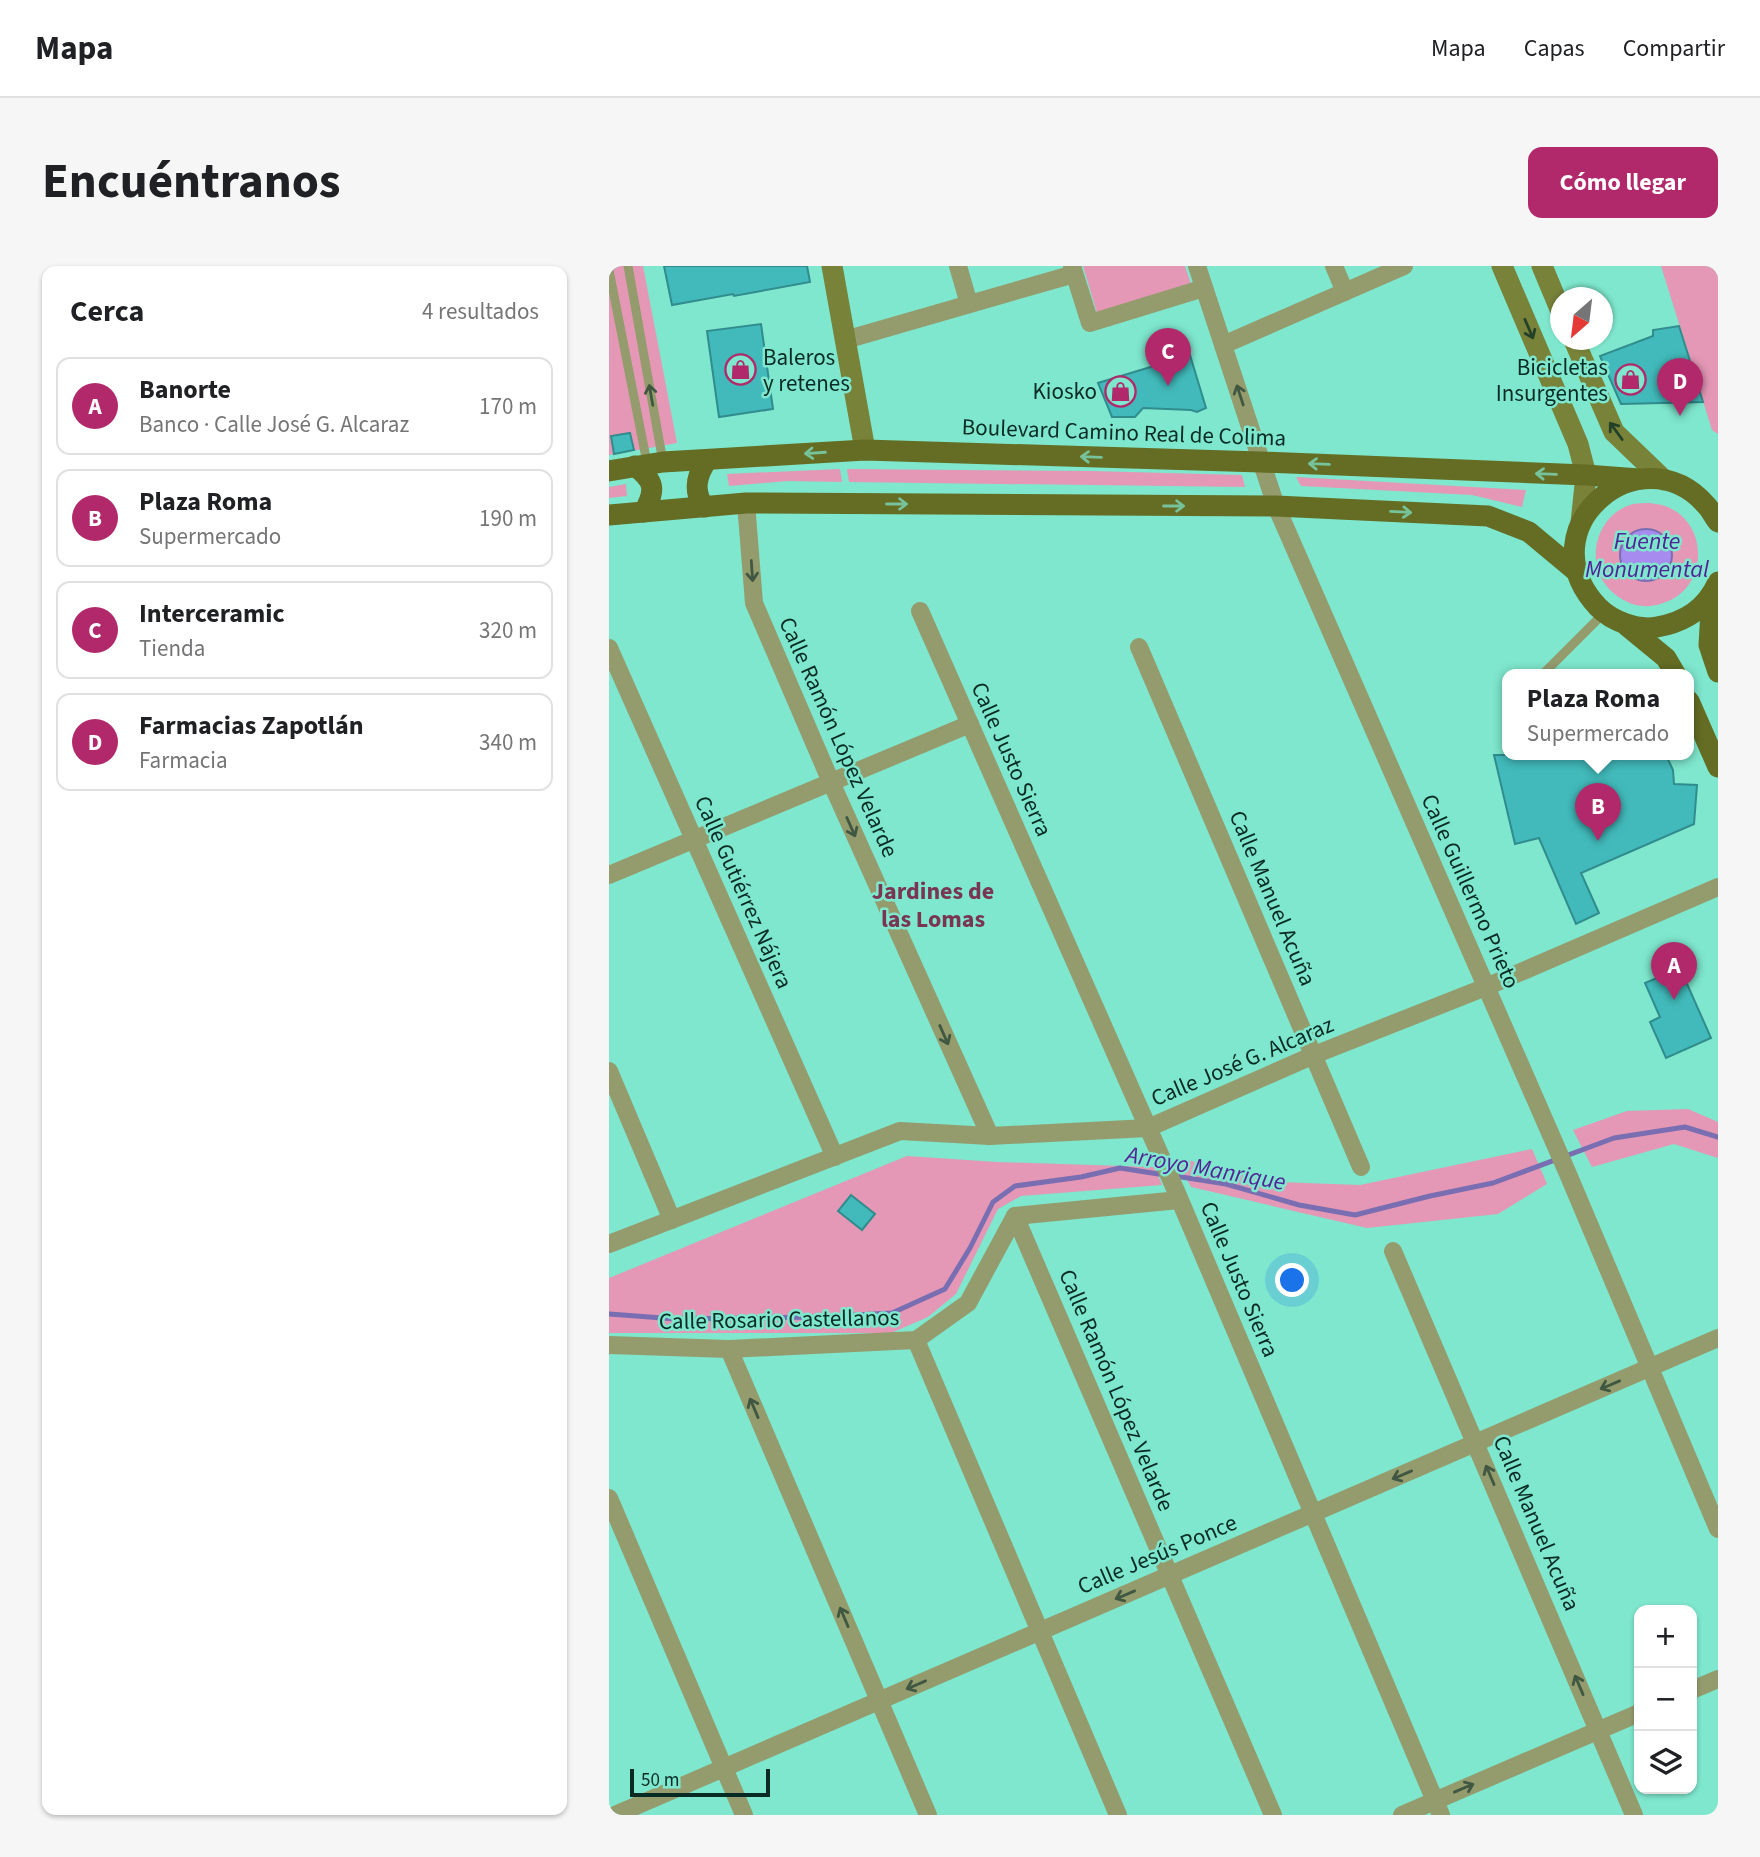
<!DOCTYPE html>
<html lang="es">
<meta charset="utf-8">
<style>
:root{--surface:#fff;--page:#f6f6f6;--text:#202124;--muted:#757577;--line:#e0e0e0;--accent:#b1296b}
body{margin:0;font-family:"Source Sans 3",sans-serif;background:var(--page);color:var(--text)}
.controls{position:absolute;right:21px;bottom:21px;display:grid;overflow:hidden;border-radius:14px;box-shadow:0 2px 5px #0004}
.controls button{width:63px;height:63px;display:grid;place-items:center;padding:0;border:0;border-bottom:2px solid var(--line);background:var(--surface);color:var(--text);font:35px sans-serif}
.compass{position:absolute;left:941px;top:21px;width:63px;height:63px;border-radius:50%;background:var(--surface);box-shadow:0 2px 5px #0004;rotate:208deg}
.scale{position:absolute;left:21px;bottom:18px;width:140px;box-sizing:border-box;padding-left:7px;border:4px solid #082b23;border-top:0;font-size:19px;line-height:24px;white-space:nowrap;color:#082b23;-webkit-text-stroke:5px #7ee7cd;paint-order:stroke}
.you{position:absolute;left:684px;top:1015px;width:24px;height:24px;margin:-18px;border:5px solid #fff;border-radius:50%;background:#1a73e8;box-shadow:0 0 0 10px #1a73e833}
.badge{display:grid;place-items:center;width:46px;height:46px;border-radius:50%;background:var(--accent);color:#fff;font-size:23px;font-weight:700}
.pin{position:absolute;translate:-50% -58px;filter:drop-shadow(0 2px 4px #0008)}
.pin::after{content:'';position:absolute;top:37px;width:24px;height:21px;background:inherit;clip-path:polygon(0 0,100% 0,50% 100%)}
.popup{position:absolute;left:893px;top:403px;width:192px;height:91px;box-sizing:border-box;display:grid;place-content:center;border-radius:14px;background:var(--surface);filter:drop-shadow(0 2px 5px #0005);font-size:23px;white-space:nowrap;color:var(--muted)}
.popup b{font-size:26px;color:var(--text)}
.popup::after{content:'';position:absolute;left:50%;top:100%;margin-left:-14px;border:14px solid transparent;border-top-color:var(--surface)}
.list{margin:0;padding:0;list-style:none}
h2{display:flex;justify-content:space-between;align-items:center;height:91px;margin:0;padding:0 28px;font-size:30px}
h2 small{font-size:23px;font-weight:400;color:var(--muted)}
.list li{display:grid;grid-template-columns:46px 1fr auto;gap:21px;align-items:center;box-sizing:border-box;height:98px;margin:0 14px 14px;padding:0 14px;border:2px solid var(--line);border-radius:14px}
.list b{display:block;font-size:26px;white-space:nowrap}
.list p{margin:0;font-size:23px;white-space:nowrap;color:var(--muted)}
.list em{font-size:23px;font-style:normal;color:var(--muted)}
.icon{flex:none;width:38px;height:38px;fill:none;stroke:currentColor;stroke-width:2;stroke-linecap:round;stroke-linejoin:round}
.map{position:relative;flex:none;width:1109px;height:1549px;overflow:hidden;border-radius:14px}
header{display:flex;align-items:center;gap:42px;box-sizing:border-box;height:98px;padding:0 35px;background:var(--surface);border-bottom:2px solid var(--line)}
header strong{font-size:33px}
nav{display:flex;gap:38px;margin-inline-start:auto;font-size:24px}
.intro{display:flex;align-items:center;justify-content:space-between;box-sizing:border-box;height:168px;padding:0 42px}
h1{margin:0;font-size:49px}
.button{padding:18px 32px;border-radius:14px;background:var(--accent);color:#fff;font-size:24px;font-weight:700}
main{display:flex;gap:42px;padding:0 42px}
aside{flex:1;background:var(--surface);border-radius:14px;box-shadow:0 2px 5px #0004}
.map>svg:first-child{display:block}
.green{fill:#e598b5;fill-rule:evenodd}
.water{fill:#a88bee;stroke:#786eb1;stroke-width:2}
.lines{fill:none;stroke-linecap:round;stroke-linejoin:round}
.stream{stroke:#786eb1;stroke-width:5}
.building{fill:#42babb;stroke:#318c8d;stroke-width:2}
.lane{stroke:#949c6e;stroke-width:9}
.street{stroke:#949c6e;stroke-width:18}
.secondary{stroke:#788239;stroke-width:21}
.primary{stroke:#646d23;stroke-width:21}
.oneway{stroke:#244128}
.oneway2{stroke:#405841}
.oneway3{stroke:#76c29a}
.labels{text-anchor:middle;stroke-width:5;stroke-linejoin:round;paint-order:stroke}
.poi-label{font-size:23px;fill:#082b23;stroke:#7ee7cd;text-anchor:end}
.street-label{font-size:23px;fill:#082b23;stroke:#7ee7cd}
.water-label{font-size:24px;font-style:italic;fill:#522396;stroke:#7ee7cd}
.neighbourhood-label{font-size:24px;font-weight:bold;fill:#793551;stroke:#7ee7cd}
</style>
<header>
<strong>Mapa</strong>
<nav><a>Mapa</a><a>Capas</a><a>Compartir</a></nav>
</header>
<div class="intro"><h1>Encuéntranos</h1><a class="button">Cómo llegar</a></div>
<main>
<aside>
<h2>Cerca<small>4 resultados</small></h2>
<ul class="list">
<li><span class="badge">A</span><div><b>Banorte</b><p>Banco · Calle José G. Alcaraz</p></div><em>170 m</em></li>
<li><span class="badge">B</span><div><b>Plaza Roma</b><p>Supermercado</p></div><em>190 m</em></li>
<li><span class="badge">C</span><div><b>Interceramic</b><p>Tienda</p></div><em>320 m</em></li>
<li><span class="badge">D</span><div><b>Farmacias Zapotlán</b><p>Farmacia</p></div><em>340 m</em></li>
</ul>
</aside>
<div class="map">
<svg width="1109" height="1549" viewBox="0 0 1109 1549">
<rect width="100%" height="100%" fill="#7ee7cd"/>
<!-- green -->
<g class="green">
<polygon points="0,0 34,0 68,177 0,189"/>
<polygon points="474,0 576,0 582,18 488,47"/>
<polygon points="1052,0 1109,0 1109,168 1103,164"/>
<polygon points="231,203 233,216 179,215 120,220 118,208"/>
<polygon points="238,203 482,205 633,209 636,221 240,216"/>
<polygon points="687,211 917,224 913,241 863,229 692,220"/>
<polygon points="17,218 18,230 0,232 0,221"/>
<path d="M1040,237C1045,238 1051,238 1056,240C1101,256 1100,323 1054,337C1044,341 1033,341 1023,338C1011,333 1002,327 994,315C977,287 991,247 1024,238C1029,237 1035,237 1040,237ZM1036,262L1045,264L1053,268L1058,305C1048,313 1043,314 1031,311C1028,310 1023,310 1020,308C1009,301 1011,285 1014,276Z"/>
<polygon points="1079,843 1109,856 1109,892 1065,878 983,901 964,864 1018,845"/>
<polygon points="923,883 938,918 889,948 758,962 582,921 566,891 668,916 751,919"/>
<polygon points="298,890 388,896 545,901 553,919 412,930 389,943 347,1028 319,1051 282,1067 0,1067 0,1012"/>
</g>
<!-- water -->
<circle class="water" cx="1037" cy="289" r="26"/>
<g class="lines">
<!-- stream -->
<g class="stream">
<polyline points="566,910 617,918 690,939 746,949 821,930 884,917 1005,872 1076,861 1109,871"/>
<polyline points="0,1048 67,1053 209,1051 283,1047 336,1023 361,982 384,936 406,920 472,911 511,902 556,909"/>
</g>
</g>
<!-- building -->
<g class="building">
<polygon points="55,0 198,0 201,16 125,30 124,28 63,39"/>
<polygon points="152,58 164,143 110,151 98,65"/>
<polygon points="1070,60 1094,136 1012,138 991,90 1044,70 1044,64"/>
<polygon points="581,89 597,142 588,146 582,144 534,142 526,151 503,151 489,117"/>
<polygon points="21,167 25,184 5,188 2,170"/>
<polygon points="885,489 1057,489 1064,504 1065,518 1088,519 1085,558 972,607 990,647 967,658 930,572 906,578"/>
<polygon points="1071,702 1102,772 1057,792 1041,756 1051,751 1036,717"/>
<polygon points="242,929 266,948 253,964 229,945"/>
</g>
<g class="lines">
<!-- lane -->
<g class="lane">
<polyline points="19,0 54,196"/>
<polyline points="0,4 38,197"/>
<polyline points="933,409 995,347"/>
</g>
<!-- street -->
<g class="street">
<polyline points="349,0 360,38"/>
<polyline points="463,0 481,57 595,22"/>
<polyline points="588,0 667,240 959,908 1109,1263"/>
<polyline points="725,0 736,26"/>
<polyline points="236,74 465,8"/>
<polyline points="614,79 795,0"/>
<polyline points="137,237 145,337 222,516 381,870"/>
<polyline points="311,345 567,925 832,1549"/>
<polyline points="530,381 752,901"/>
<polyline points="0,382 226,891"/>
<polyline points="0,609 361,458"/>
<polyline points="0,805 63,954"/>
<polyline points="406,950 664,1549"/>
<polyline points="0,978 291,865 381,870 539,862 705,789 877,721 1109,621"/>
<polyline points="784,985 1025,1549"/>
<polyline points="307,1074 509,1549"/>
<polyline points="0,1079 120,1083 307,1074 359,1037 406,950 570,934"/>
<polyline points="120,1083 319,1549"/>
<polyline points="0,1232 135,1549"/>
<polyline points="1083,1424 1109,1413"/>
<polyline points="6,1549 1109,1072"/>
<polyline points="793,1549 1030,1447"/>
</g>
<!-- secondary -->
<g class="secondary">
<polyline points="223,0 256,184"/>
<polyline points="893,0 969,178 977,209 972,257"/>
<polyline points="933,0 951,43"/>
<polyline points="965,74 1005,166 1055,214"/>
</g>
<!-- primary -->
<g class="primary">
<path d="M26,200C46,215 47,224 35,246"/>
<polyline points="0,205 54,196 256,184 652,196 977,209 1030,213"/>
<path d="M95,241C84,225 87,210 98,194"/>
<polyline points="0,249 137,237 667,240 879,250 920,266 968,306"/>
<path d="M1109,256C1105,251 1102,244 1097,239C1032,165 915,262 989,341C1003,355 1028,365 1048,361C1076,356 1097,343 1109,316"/>
<polyline points="1103,329 1100,379 1109,406"/>
<polyline points="1018,360 1057,392 1067,409"/>
<polyline points="1080,435 1109,501"/>
</g>
</g>
<!-- one-way arrows -->
<defs><path id="oneway-shaft" d="M-6 0H5M1.5-3L5.5 0L1.5 3" fill="none" stroke-width="1.6" stroke-linecap="round" stroke-linejoin="round" transform="scale(1.75)"/></defs>
<g class="oneway">
<use href="#oneway-shaft" transform="translate(920 63) rotate(67)"/>
<use href="#oneway-shaft" transform="translate(1007 165) rotate(-126)"/>
</g>
<g class="oneway2">
<use href="#oneway-shaft" transform="translate(42 129) rotate(-100)"/>
<use href="#oneway-shaft" transform="translate(631 129) rotate(-108)"/>
<use href="#oneway-shaft" transform="translate(143 305) rotate(86)"/>
<use href="#oneway-shaft" transform="translate(242 561) rotate(66)"/>
<use href="#oneway-shaft" transform="translate(335 769) rotate(66)"/>
<use href="#oneway-shaft" transform="translate(1001 1119) rotate(157)"/>
<use href="#oneway-shaft" transform="translate(145 1142) rotate(-113)"/>
<use href="#oneway-shaft" transform="translate(793 1209) rotate(157)"/>
<use href="#oneway-shaft" transform="translate(881 1209) rotate(-113)"/>
<use href="#oneway-shaft" transform="translate(516 1329) rotate(157)"/>
<use href="#oneway-shaft" transform="translate(235 1351) rotate(-113)"/>
<use href="#oneway-shaft" transform="translate(307 1419) rotate(157)"/>
<use href="#oneway-shaft" transform="translate(970 1419) rotate(-113)"/>
<use href="#oneway-shaft" transform="translate(855 1522) rotate(-23)"/>
</g>
<g class="oneway3">
<use href="#oneway-shaft" transform="translate(206 187) rotate(176)"/>
<use href="#oneway-shaft" transform="translate(482 191) rotate(-178)"/>
<use href="#oneway-shaft" transform="translate(710 198) rotate(-178)"/>
<use href="#oneway-shaft" transform="translate(937 208) rotate(-178)"/>
<use href="#oneway-shaft" transform="translate(288 238)"/>
<use href="#oneway-shaft" transform="translate(565 240)"/>
<use href="#oneway-shaft" transform="translate(792 246) rotate(3)"/>
</g>
<!-- icons -->
<defs>
<symbol id="shop-ring" viewBox="-11 -11 22 22"><circle r="9.5" fill="#7ee7cd" stroke="#b1296b" stroke-width="1.5"/><path d="M-5-2.5h2.3a2.7 3.5 0 0 1 5.4 0H5L5.5 6h-11ZM-1.5-2.5h3a1.5 2.3 0 0 0-3 0Z" fill="#b1296b"/></symbol>
</defs>
<g fill-rule="evenodd">
<use href="#shop-ring" x="114" y="86" width="35" height="35"/>
<use href="#shop-ring" x="1004" y="96" width="35" height="35"/>
<use href="#shop-ring" x="494" y="108" width="35" height="35"/>
</g>
<g class="labels">
<!-- poi labels -->
<g class="poi-label">
<text x="154" y="99" text-anchor="start">Baleros<tspan x="154" dy="26">y retenes</tspan></text>
<text x="999" y="109">Bicicletas<tspan x="999" dy="26">Insurgentes</tspan></text>
<text x="488" y="133">Kiosko</text>
</g>
<!-- street labels -->
<g class="street-label">
<text transform="translate(515 166) rotate(2)" y="8">Boulevard Camino Real de Colima</text>
<text transform="translate(230 471) rotate(66)" y="8">Calle Ramón López Velarde</text>
<text transform="translate(403 493) rotate(66)" y="8">Calle Justo Sierra</text>
<text transform="translate(862 625) rotate(66)" y="8">Calle Guillermo Prieto</text>
<text transform="translate(135 626) rotate(66)" y="8">Calle Gutiérrez Nájera</text>
<text transform="translate(664 632) rotate(67)" y="8">Calle Manuel Acuña</text>
<text transform="translate(633 795) rotate(-23)" y="8">Calle José G. Alcaraz</text>
<text transform="translate(631 1013) rotate(67)" y="8">Calle Justo Sierra</text>
<text transform="translate(170 1053) rotate(-1)" y="8">Calle Rosario Castellanos</text>
<text transform="translate(508 1124) rotate(67)" y="8">Calle Ramón López Velarde</text>
<text transform="translate(928 1257) rotate(67)" y="8">Calle Manuel Acuña</text>
<text transform="translate(548 1288) rotate(-23)" y="8">Calle Jesús Ponce</text>
</g>
<!-- water labels -->
<g class="water-label">
<text x="1038" y="283">Fuente<tspan x="1038" dy="28">Monumental</tspan></text>
<text transform="translate(597 902) rotate(10)" y="8">Arroyo Manrique</text>
</g>
<!-- neighbourhood labels -->
<g class="neighbourhood-label">
<text x="324" y="633">Jardines de<tspan x="324" dy="28">las Lomas</tspan></text>
</g>
</g>
</svg>
<div class="controls">
<button>+</button>
<button>−</button>
<button><svg class="icon" aria-label="layers" viewBox="0 0 24 24"><path d="M12 4l9 5-9 5-9-5zM3 14l9 5 9-5"/></svg></button>
</div>
<svg class="compass" viewBox="-18 -18 36 36"><path d="M0-13l5 13h-10z" fill="#e53935"/><path d="M0 13l5-13h-10z" fill="#757577"/></svg>
<div class="scale">50 m</div>
<div class="you"></div>
<div class="pin badge" style="left:1065px;top:734px">A</div>
<div class="pin badge" style="left:989px;top:575px">B</div>
<div class="popup"><b>Plaza Roma</b>Supermercado</div>
<div class="pin badge" style="left:559px;top:120px">C</div>
<div class="pin badge" style="left:1071px;top:150px">D</div>
</div>
</main>
